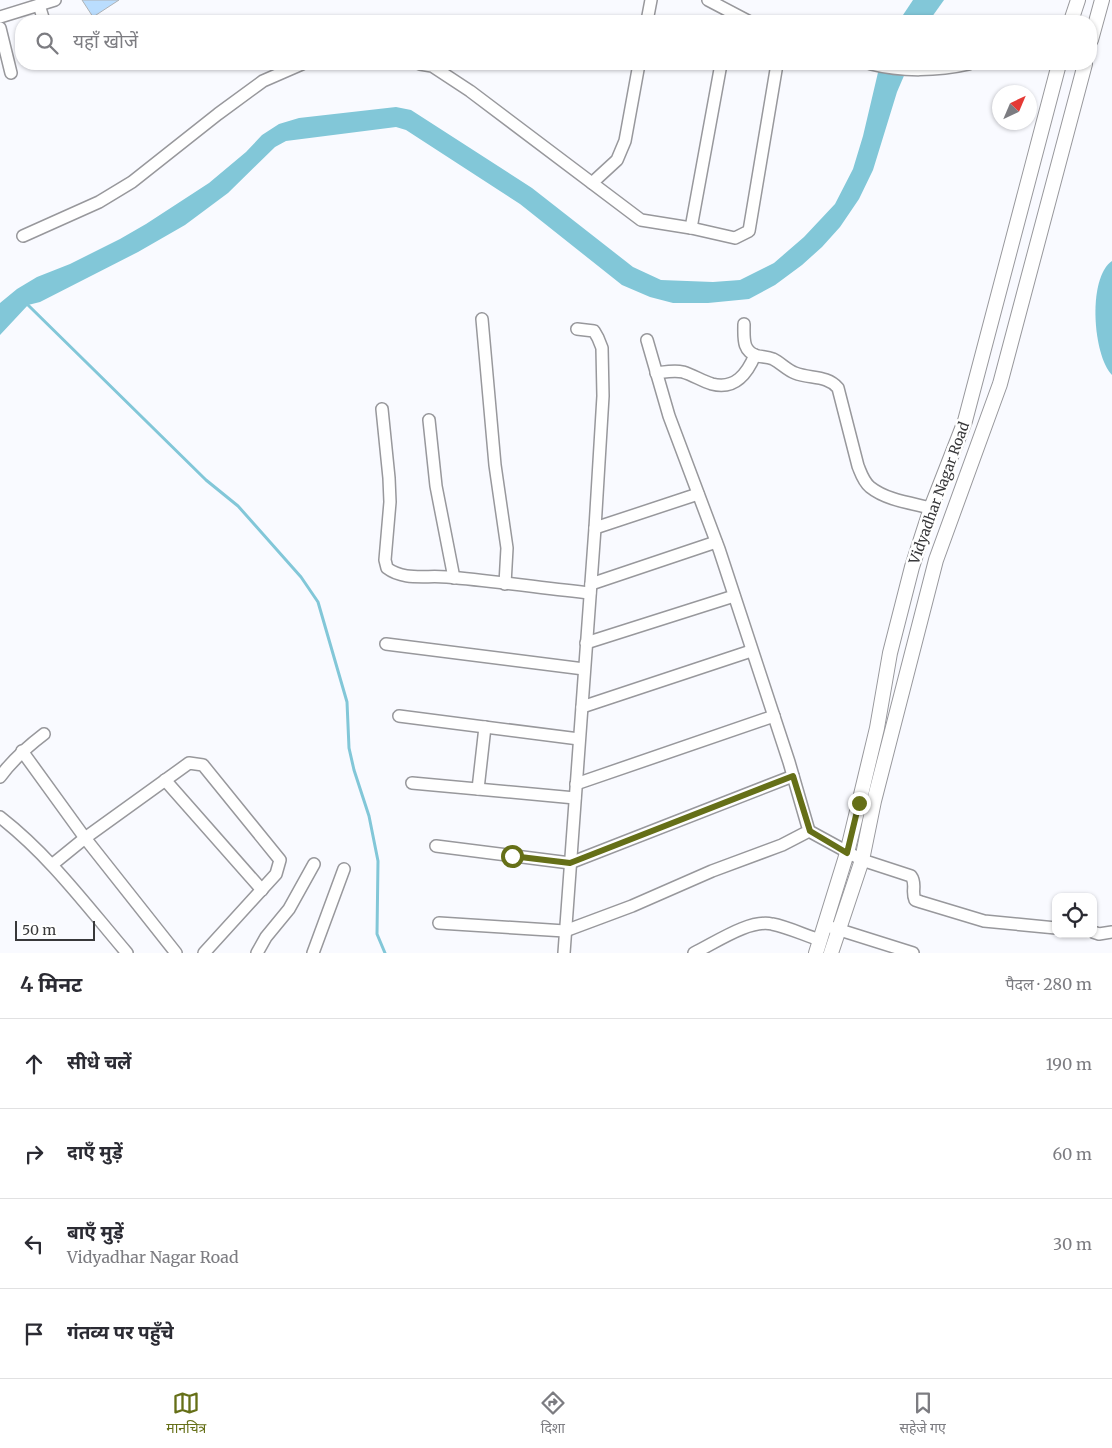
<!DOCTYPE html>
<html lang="hi">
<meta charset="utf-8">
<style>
:root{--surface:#fff;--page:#f2f2f3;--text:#2b2b33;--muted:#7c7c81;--line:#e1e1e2;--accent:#656f17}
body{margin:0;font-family:Merriweather,"Noto Sans Devanagari",serif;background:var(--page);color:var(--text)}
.controls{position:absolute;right:15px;bottom:15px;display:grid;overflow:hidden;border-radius:10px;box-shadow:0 1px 4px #0004}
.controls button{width:45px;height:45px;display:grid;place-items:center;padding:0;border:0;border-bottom:1px solid var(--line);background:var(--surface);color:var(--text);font:25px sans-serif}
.compass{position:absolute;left:992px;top:85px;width:45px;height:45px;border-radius:50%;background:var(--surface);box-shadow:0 1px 4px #0004;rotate:44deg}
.scale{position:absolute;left:15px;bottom:12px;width:80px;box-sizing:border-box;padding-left:5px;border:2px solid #38383a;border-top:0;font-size:14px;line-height:18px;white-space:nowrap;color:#38383a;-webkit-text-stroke:4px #fff;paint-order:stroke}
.stop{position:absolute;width:15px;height:15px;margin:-11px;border:4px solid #656f17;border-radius:50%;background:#fff}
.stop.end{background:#656f17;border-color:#fff;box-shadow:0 1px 5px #0008}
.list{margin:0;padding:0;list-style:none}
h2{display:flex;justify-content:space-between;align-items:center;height:65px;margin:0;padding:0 20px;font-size:21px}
h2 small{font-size:16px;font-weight:400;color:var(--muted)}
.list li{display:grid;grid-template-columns:32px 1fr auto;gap:15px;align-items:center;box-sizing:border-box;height:90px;padding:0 20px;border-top:1px solid var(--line)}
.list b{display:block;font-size:19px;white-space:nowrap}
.list p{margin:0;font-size:16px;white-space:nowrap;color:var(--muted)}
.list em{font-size:16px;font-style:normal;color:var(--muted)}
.icon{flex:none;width:28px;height:28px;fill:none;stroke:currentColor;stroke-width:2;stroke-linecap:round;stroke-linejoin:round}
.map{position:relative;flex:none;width:1112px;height:953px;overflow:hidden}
.search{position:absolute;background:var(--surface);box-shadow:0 1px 4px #0004;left:15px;right:15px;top:15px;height:55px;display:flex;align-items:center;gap:12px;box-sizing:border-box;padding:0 18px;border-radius:20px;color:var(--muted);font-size:19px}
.sheet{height:425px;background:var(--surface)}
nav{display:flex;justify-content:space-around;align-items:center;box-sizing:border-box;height:70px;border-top:1px solid var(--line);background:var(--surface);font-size:14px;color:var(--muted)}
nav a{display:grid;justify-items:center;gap:2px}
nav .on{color:var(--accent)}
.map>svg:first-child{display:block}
.water{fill:#82c7d8}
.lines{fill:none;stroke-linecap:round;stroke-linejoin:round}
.stream{stroke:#82c7d8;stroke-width:3}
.building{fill:#baddfe;stroke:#afb3b6}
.minor-casing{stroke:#98989c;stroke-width:14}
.major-casing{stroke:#98989c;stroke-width:16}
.minor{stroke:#fff;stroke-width:11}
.major{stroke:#fff;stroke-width:14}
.route{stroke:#656f17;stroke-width:6}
.labels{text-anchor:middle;stroke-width:5;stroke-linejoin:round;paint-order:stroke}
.street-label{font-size:14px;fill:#38383a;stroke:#fff}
</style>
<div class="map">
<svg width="1112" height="953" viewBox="0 0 1112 953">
<rect width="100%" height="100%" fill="#f9faff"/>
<!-- water -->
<g class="water">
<polygon points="913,0 944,0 929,21 899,21"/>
<polygon points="880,64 909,64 897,92 873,170 859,199 840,227 822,247 802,265 775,285 749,299 708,303 673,303 650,297 622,285 520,204 406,130 396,127 286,141 275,147 228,193 185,225 138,252 40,302 28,305 0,335 0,303 17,289 37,277 70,264 120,239 146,224 209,183 246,152 262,135 279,124 299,118 396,107 411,110 532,188 633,267 661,280 713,282 740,280 774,263 804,237 835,204 853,169 863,136"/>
<path d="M1112,261V375C1093,356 1087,278 1112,261Z"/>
</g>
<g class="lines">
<!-- stream -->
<polyline class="stream" points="28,305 206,480 238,506 301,577 318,602 347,702 349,748 354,770 369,816 378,861 377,934 385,953"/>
</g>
<!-- building -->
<polygon class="building" points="82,0 119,0 93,17"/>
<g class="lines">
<defs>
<g id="minor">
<polyline points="708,0 748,21"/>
<polyline points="39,5 44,21"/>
<polyline points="0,17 55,0"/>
<polyline points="647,21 651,0"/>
<polyline points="0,28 11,73"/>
<polyline points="420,64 432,66 470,91 641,220 691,228 735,238 749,231 777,64"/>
<path d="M871,64C902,72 938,71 969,64"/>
<polyline points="592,183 617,160 625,141 639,64"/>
<polyline points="691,228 721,64"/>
<polyline points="23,236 99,202 132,182 218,114 263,81 302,64"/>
<polyline points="482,319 495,465 507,548 505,584"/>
<path d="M744,324C744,338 742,352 758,356C763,357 768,357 773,359C781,363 787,370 795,373C810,379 827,375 838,388L858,466C861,473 863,481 870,487C886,500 911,503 931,508"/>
<path d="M656,373C665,372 674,370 683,372C693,375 702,381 712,384C735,390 747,374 755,355"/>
<path d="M382,409L389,478L390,502L385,560L387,568C404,581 426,575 447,577C495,581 542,588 590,593"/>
<polyline points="429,420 436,486 454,578"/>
<polyline points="595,528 698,494"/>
<polyline points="591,584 716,542"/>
<polyline points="586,643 734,596"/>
<polyline points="386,644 584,669"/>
<polyline points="582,707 751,651"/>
<polyline points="399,716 579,739"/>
<polyline points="22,751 85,838 176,953"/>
<path d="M0,777C13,759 27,747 44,734"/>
<polyline points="165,780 262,890"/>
<polyline points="412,783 575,798"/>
<polyline points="576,784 774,716"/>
<polyline points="478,789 485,727"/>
<path d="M0,817C50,856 86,905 127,953"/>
<path d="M809,831L862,860L911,876C917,884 911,891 915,900L921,902L984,921L1056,928"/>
<polyline points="436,846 570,863 793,776"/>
<polyline points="53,864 85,838 189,763 203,765 280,860 276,874 204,953"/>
<polyline points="439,923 565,931 632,906 712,871 782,845 809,831 789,762 719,549 669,416 647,340"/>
<polyline points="824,925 913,953"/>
<polyline points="1093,932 1099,934 1112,932"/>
<polyline points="257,953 266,937 289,909 314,864"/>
<polyline points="313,953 344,869"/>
<polyline points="564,953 595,528 603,396 602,348 598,338 594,331 577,329"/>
<path d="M694,953C715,943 749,919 772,924C788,927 804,935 820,940"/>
</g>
<g id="major">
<polyline points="1071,21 1078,0"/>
<polyline points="1091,40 1102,0"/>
<polyline points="816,953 847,853 877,728 890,653 912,567 931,508 965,421 1059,64"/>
<polyline points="831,953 862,860 874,801 936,560 1000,384 1085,64"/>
</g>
</defs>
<!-- minor casing -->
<use href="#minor" class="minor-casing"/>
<!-- major casing -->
<use href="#major" class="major-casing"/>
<!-- minor -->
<use href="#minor" class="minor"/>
<!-- major -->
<use href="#major" class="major"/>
</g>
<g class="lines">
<!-- route -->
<polyline class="route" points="512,856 570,863 793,776 810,831 847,853 859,803"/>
</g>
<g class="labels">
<!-- street labels -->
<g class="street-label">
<text transform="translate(939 493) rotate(-70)" y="5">Vidyadhar Nagar Road</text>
</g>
</g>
</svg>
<div class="controls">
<button><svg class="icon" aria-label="locate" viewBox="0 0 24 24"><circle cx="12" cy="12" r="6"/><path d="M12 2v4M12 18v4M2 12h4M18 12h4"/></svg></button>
</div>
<svg class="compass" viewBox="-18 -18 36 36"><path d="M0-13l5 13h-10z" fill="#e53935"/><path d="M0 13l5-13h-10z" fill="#7c7c81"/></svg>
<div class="scale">50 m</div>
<div class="stop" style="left:512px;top:856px"></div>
<div class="stop end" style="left:859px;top:803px"></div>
<div class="search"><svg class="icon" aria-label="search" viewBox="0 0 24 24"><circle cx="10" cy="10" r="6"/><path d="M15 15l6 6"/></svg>यहाँ खोजें</div>
</div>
<section class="sheet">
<h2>4 मिनट<small>पैदल · 280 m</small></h2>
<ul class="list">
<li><svg class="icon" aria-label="ahead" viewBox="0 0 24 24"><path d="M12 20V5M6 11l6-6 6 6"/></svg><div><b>सीधे चलें</b></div><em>190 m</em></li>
<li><svg class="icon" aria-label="right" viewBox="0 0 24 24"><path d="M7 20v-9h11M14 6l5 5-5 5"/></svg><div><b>दाएँ मुड़ें</b></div><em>60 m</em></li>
<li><svg class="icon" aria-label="left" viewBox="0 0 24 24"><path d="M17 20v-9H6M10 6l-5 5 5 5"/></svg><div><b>बाएँ मुड़ें</b><p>Vidyadhar Nagar Road</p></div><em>30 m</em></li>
<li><svg class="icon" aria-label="arrive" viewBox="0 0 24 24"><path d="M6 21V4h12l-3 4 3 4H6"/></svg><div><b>गंतव्य पर पहुँचे</b></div></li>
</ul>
</section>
<nav>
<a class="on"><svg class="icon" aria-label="map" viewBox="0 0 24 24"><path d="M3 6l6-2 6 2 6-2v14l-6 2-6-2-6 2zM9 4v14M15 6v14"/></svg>मानचित्र</a>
<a><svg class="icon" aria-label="directions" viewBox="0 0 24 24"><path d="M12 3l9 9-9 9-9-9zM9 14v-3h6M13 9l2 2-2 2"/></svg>दिशा</a>
<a><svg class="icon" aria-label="saved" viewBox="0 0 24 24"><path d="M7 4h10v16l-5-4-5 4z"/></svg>सहेजे गए</a>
</nav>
